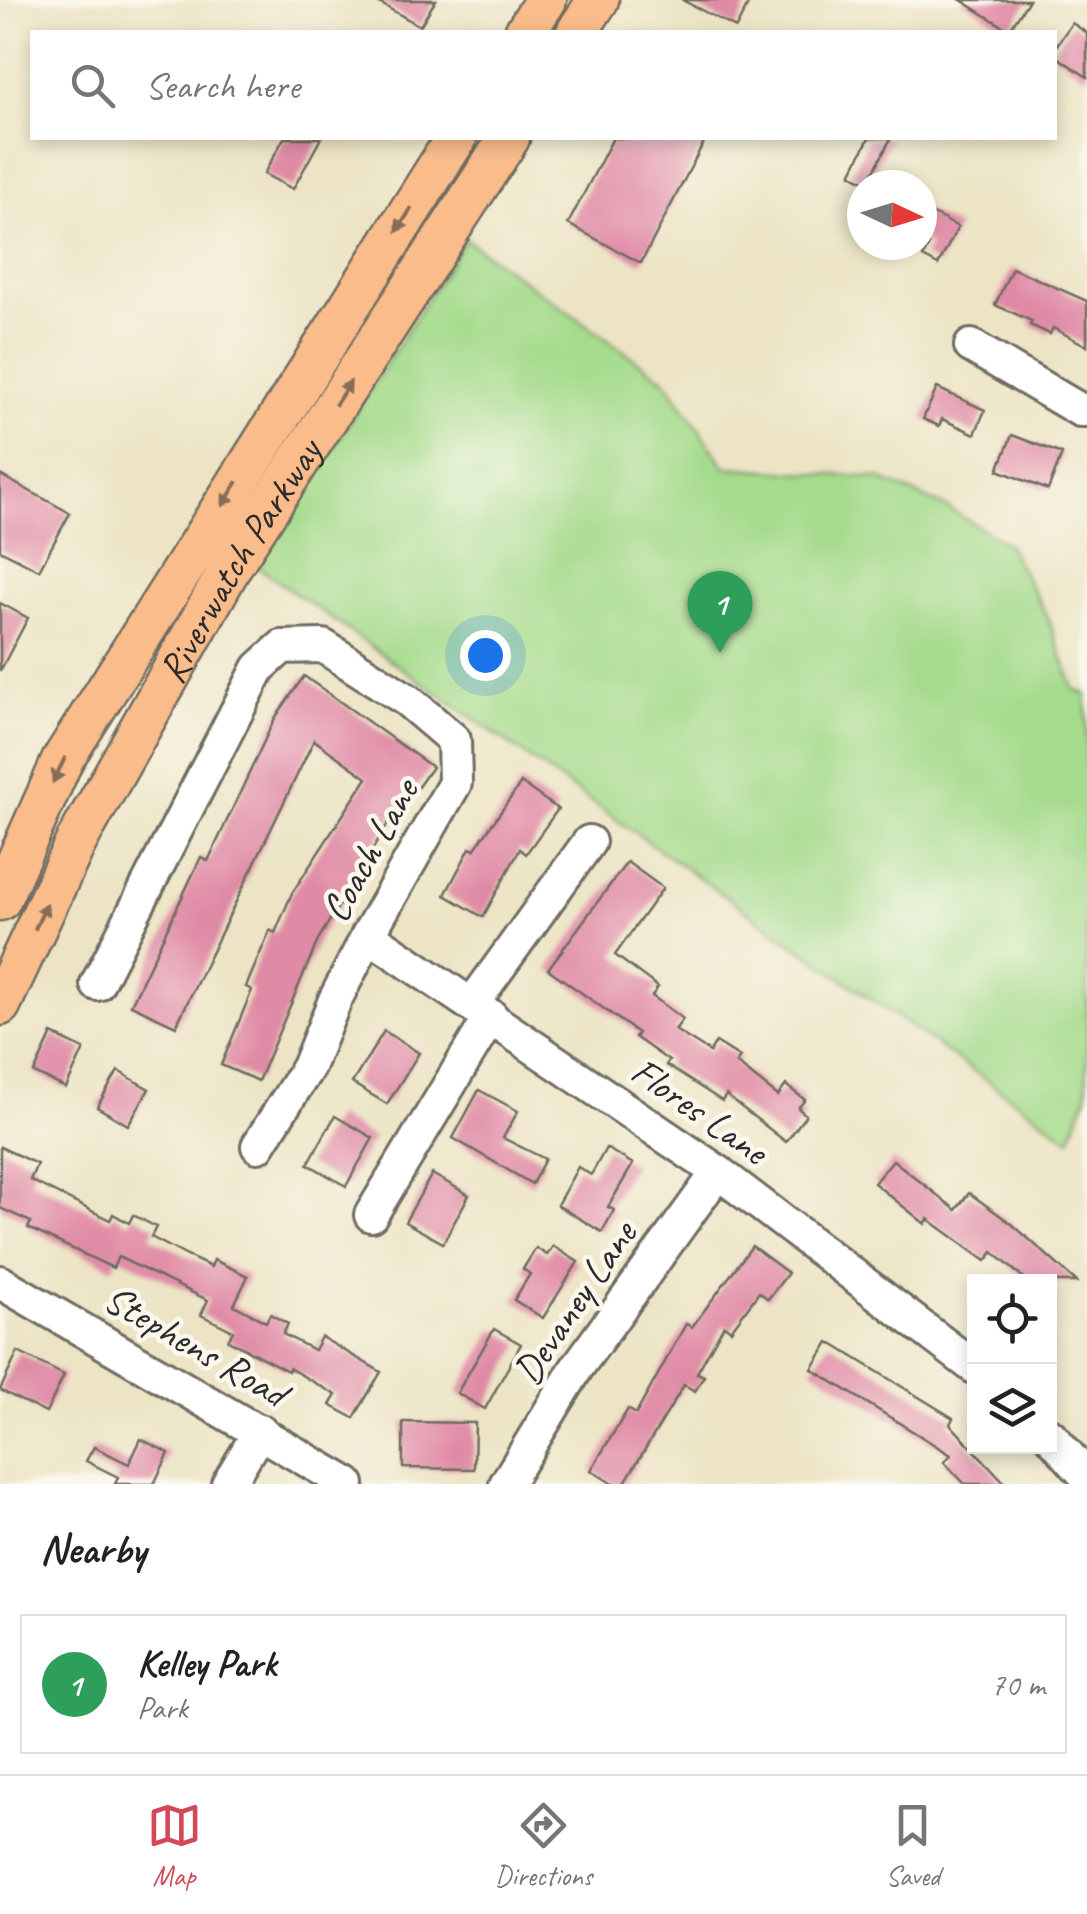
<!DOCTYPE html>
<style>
:root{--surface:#fff;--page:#f2f2f2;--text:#222;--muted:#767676;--line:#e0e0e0;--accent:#d1495b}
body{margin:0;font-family:Caveat,sans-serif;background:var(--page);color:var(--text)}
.controls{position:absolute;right:30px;bottom:30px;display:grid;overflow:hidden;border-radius:0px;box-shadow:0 5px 15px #0003}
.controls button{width:90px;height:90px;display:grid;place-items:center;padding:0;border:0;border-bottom:2px solid var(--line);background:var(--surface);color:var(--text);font:50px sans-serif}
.compass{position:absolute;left:847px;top:170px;width:90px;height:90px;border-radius:50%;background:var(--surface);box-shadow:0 5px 15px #0003;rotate:94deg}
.you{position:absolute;left:485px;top:655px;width:35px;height:35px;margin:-25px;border:8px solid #fff;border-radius:50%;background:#1a73e8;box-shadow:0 0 0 15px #1a73e833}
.badge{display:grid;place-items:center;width:65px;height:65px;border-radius:50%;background:var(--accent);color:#fff;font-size:32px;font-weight:700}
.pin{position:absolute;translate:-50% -82px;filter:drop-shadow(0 2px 5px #0008)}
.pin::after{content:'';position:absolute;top:52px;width:35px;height:30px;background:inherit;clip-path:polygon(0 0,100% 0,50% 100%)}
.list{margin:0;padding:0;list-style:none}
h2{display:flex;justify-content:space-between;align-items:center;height:130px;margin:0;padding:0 40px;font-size:42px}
h2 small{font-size:32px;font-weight:400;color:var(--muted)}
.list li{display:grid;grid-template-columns:65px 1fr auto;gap:30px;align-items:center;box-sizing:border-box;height:140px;margin:0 20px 20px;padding:0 20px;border:2px solid var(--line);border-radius:0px}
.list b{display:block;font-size:38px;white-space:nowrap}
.list p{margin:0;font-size:32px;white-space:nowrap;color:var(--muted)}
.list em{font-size:32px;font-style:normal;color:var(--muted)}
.icon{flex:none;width:55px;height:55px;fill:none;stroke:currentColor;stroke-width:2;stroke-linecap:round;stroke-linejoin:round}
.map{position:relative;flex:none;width:1087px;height:1484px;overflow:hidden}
.search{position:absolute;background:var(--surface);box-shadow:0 5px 15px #0003;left:30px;right:30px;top:30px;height:110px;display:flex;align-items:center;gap:25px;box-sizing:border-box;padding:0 35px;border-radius:0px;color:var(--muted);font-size:38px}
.sheet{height:290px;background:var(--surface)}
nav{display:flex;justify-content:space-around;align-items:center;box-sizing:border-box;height:140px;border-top:2px solid var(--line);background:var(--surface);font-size:28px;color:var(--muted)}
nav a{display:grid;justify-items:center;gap:5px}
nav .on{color:var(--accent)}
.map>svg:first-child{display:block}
.green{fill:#a5db8c;stroke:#68835c;stroke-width:2.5}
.building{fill:#e08ba6}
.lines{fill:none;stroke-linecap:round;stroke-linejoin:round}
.minor-casing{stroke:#6f6c61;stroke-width:38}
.major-casing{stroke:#6f6c61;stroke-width:45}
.minor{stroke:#fff;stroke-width:32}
.major{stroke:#fabc8b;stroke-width:40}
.oneway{fill:#886c56}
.labels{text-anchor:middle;stroke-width:9;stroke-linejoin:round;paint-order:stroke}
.street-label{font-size:40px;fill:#2b2b2b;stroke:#fbf7ec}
</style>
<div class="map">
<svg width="1087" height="1484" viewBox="0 0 1087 1484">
<rect width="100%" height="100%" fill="#fbf7ec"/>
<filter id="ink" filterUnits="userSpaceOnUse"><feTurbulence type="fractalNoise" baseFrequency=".01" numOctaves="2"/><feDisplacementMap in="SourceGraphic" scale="20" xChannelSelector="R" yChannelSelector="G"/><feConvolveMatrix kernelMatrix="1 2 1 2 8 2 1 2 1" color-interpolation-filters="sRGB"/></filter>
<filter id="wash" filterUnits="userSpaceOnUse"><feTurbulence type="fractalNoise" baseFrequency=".0048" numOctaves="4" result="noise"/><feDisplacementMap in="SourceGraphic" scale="40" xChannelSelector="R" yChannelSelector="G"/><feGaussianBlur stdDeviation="2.25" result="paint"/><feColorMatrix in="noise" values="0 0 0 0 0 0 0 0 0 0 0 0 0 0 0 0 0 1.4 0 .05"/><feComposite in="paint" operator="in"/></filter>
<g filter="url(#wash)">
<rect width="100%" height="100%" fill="#ece4c5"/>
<!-- green -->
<polygon class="green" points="465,239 666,381 725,467 878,478 946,507 1007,544 1047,616 1074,689 1087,695 1087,1095 1070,1139 258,567"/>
<g id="blocks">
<!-- building -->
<g class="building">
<polygon points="374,0 436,0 420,26"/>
<polygon points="682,0 750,0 736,28"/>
<polygon points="961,0 1029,0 1009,30"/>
<polygon points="1072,23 1087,33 1087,77 1054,55 1054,49"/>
<polygon points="284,138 321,138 293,189 264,174"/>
<polygon points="613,138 706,138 641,263 568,224"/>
<polygon points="869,138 891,138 868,183 851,174"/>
<polygon points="922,208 958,227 938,265 923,257 929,245 922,242"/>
<polygon points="1012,268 1087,301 1087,346 1053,328 1050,334 1030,325 1032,321 995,305"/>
<polygon points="937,388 985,410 975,434 942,419 939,426 923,419"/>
<polygon points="1012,435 1062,454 1048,490 998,470"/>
<polygon points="0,475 70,513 39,570 0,550"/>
<polygon points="0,603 28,618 0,671"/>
<polygon points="304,676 432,767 405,805 401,802 319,938 258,1081 221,1065 252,990 246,987 270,930 275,933 292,893 367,778 314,740 176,1026 131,1005 201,857 208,861 275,718"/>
<polygon points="521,783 558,809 526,854 520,849 483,917 445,895 470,848 474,850"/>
<polygon points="627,862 663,888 615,955 658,987 652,996 683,1019 675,1030 710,1052 716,1042 740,1057 736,1063 778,1096 786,1085 805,1100 798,1108 806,1115 786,1142 726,1095 722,1101 666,1065 669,1061 635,1037 638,1033 548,969"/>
<polygon points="384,1031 419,1053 387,1104 352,1083"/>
<polygon points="52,1034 84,1049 66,1088 34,1073"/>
<polygon points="118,1071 149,1089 128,1125 97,1107"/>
<polygon points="479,1090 518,1111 503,1138 545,1159 532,1184 453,1138"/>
<polygon points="335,1116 373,1138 346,1186 308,1164"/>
<polygon points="0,1147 37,1164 30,1180 110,1220 113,1214 129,1223 133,1215 156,1227 151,1237 187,1256 211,1267 214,1260 248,1276 234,1305 266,1322 270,1314 288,1324 283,1334 314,1350 321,1337 381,1372 354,1418 330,1405 336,1395 289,1368 288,1371 228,1340 233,1331 201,1315 208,1300 118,1257 113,1268 28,1228 31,1222 0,1208"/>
<polygon points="606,1148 633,1164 608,1207 614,1210 602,1232 557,1205 578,1167 591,1175"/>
<polygon points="893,1160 956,1210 969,1193 1012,1224 1077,1282 1028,1282 993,1252 986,1261 928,1219 925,1224 874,1183"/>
<polygon points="432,1174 469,1195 443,1243 405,1222"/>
<polygon points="553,1246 578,1262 543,1318 514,1300 530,1274 523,1269 536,1248 547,1255"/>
<polygon points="752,1246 788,1273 768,1299 759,1292 731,1330 724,1325 697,1373 704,1376 695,1391 684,1385 624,1484 613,1484 591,1470 628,1409 636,1414 686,1324 692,1327"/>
<polygon points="494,1329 521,1344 485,1409 457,1393"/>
<polygon points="829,1342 953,1418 950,1424 1006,1484 965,1484 944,1462 951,1455 812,1369"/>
<polygon points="18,1352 64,1375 46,1413 0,1390"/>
<polygon points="403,1422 475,1423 474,1469 403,1468"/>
<polygon points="141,1439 169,1453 154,1484 115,1484 118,1477 86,1461 94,1447 129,1464"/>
</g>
</g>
</g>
<g filter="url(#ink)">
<use href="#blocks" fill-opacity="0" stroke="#6f6c61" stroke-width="2.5"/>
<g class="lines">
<defs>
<g id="minor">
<polyline points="971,346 1080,410 1087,410"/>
<polyline points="368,935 718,1172 974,1367"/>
<polyline points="97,984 259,668 282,647 323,646 407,700 454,740 455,783 368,935 335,1000 308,1067 258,1146"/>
<polyline points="473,1003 589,842"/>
<polyline points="371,1215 491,1016"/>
<polyline points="0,1282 348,1484"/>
<polyline points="1050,1435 1087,1477"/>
<polyline points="228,1484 260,1431"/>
<polyline points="506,1484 576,1369 718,1172"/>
</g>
<g id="major">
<polyline points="525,32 546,0"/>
<polyline points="577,32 598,0"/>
<polyline points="0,900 63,759 456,138"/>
<path id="s1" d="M0,1005L76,842L233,563L509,138"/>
</g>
</defs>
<!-- minor casing -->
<use href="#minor" class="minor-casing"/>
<!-- major casing -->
<use href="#major" class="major-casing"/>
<!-- minor -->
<use href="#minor" class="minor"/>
<!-- major -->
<use href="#major" class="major"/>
</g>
<!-- one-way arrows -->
<defs><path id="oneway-solid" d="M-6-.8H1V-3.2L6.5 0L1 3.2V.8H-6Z" transform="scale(2.5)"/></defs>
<g class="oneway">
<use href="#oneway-solid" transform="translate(404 220) rotate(122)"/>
<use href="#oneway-solid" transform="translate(343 393) rotate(-57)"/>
<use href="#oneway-solid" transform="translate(230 494) rotate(122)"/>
<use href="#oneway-solid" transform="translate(59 770) rotate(116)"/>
<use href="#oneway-solid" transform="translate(41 916) rotate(-65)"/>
</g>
</g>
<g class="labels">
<!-- street labels -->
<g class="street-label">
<text dy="14" stroke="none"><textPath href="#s1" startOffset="505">Riverwatch Parkway</textPath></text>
<text transform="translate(369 850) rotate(-61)" y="14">Coach Lane</text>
<text transform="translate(700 1110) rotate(35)" y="14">Flores Lane</text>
<text transform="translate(574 1302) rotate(-56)" y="14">Devaney Lane</text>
<text transform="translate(196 1345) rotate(30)" y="14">Stephens Road</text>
</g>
</g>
</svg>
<div class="controls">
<button><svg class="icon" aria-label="locate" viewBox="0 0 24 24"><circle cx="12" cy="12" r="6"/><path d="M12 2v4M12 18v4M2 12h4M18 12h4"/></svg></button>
<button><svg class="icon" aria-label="layers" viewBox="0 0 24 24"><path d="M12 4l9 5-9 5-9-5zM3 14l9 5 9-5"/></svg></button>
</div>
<svg class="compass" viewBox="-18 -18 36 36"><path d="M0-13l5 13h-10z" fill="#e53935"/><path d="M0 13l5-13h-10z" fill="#767676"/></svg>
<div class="you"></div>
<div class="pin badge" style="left:720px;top:653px;background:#2e9e5b">1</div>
<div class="search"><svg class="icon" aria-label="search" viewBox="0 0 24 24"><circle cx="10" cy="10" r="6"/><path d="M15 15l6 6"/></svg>Search here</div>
</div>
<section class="sheet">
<h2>Nearby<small></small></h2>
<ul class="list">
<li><span class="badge" style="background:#2e9e5b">1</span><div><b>Kelley Park</b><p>Park</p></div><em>70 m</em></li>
</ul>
</section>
<nav>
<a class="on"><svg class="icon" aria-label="map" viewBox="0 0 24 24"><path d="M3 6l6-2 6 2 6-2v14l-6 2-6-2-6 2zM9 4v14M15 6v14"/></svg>Map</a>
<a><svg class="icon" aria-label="directions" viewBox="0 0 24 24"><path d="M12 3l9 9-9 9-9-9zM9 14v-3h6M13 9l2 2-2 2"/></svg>Directions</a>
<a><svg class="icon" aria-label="saved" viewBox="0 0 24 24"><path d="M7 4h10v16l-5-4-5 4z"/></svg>Saved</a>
</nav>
